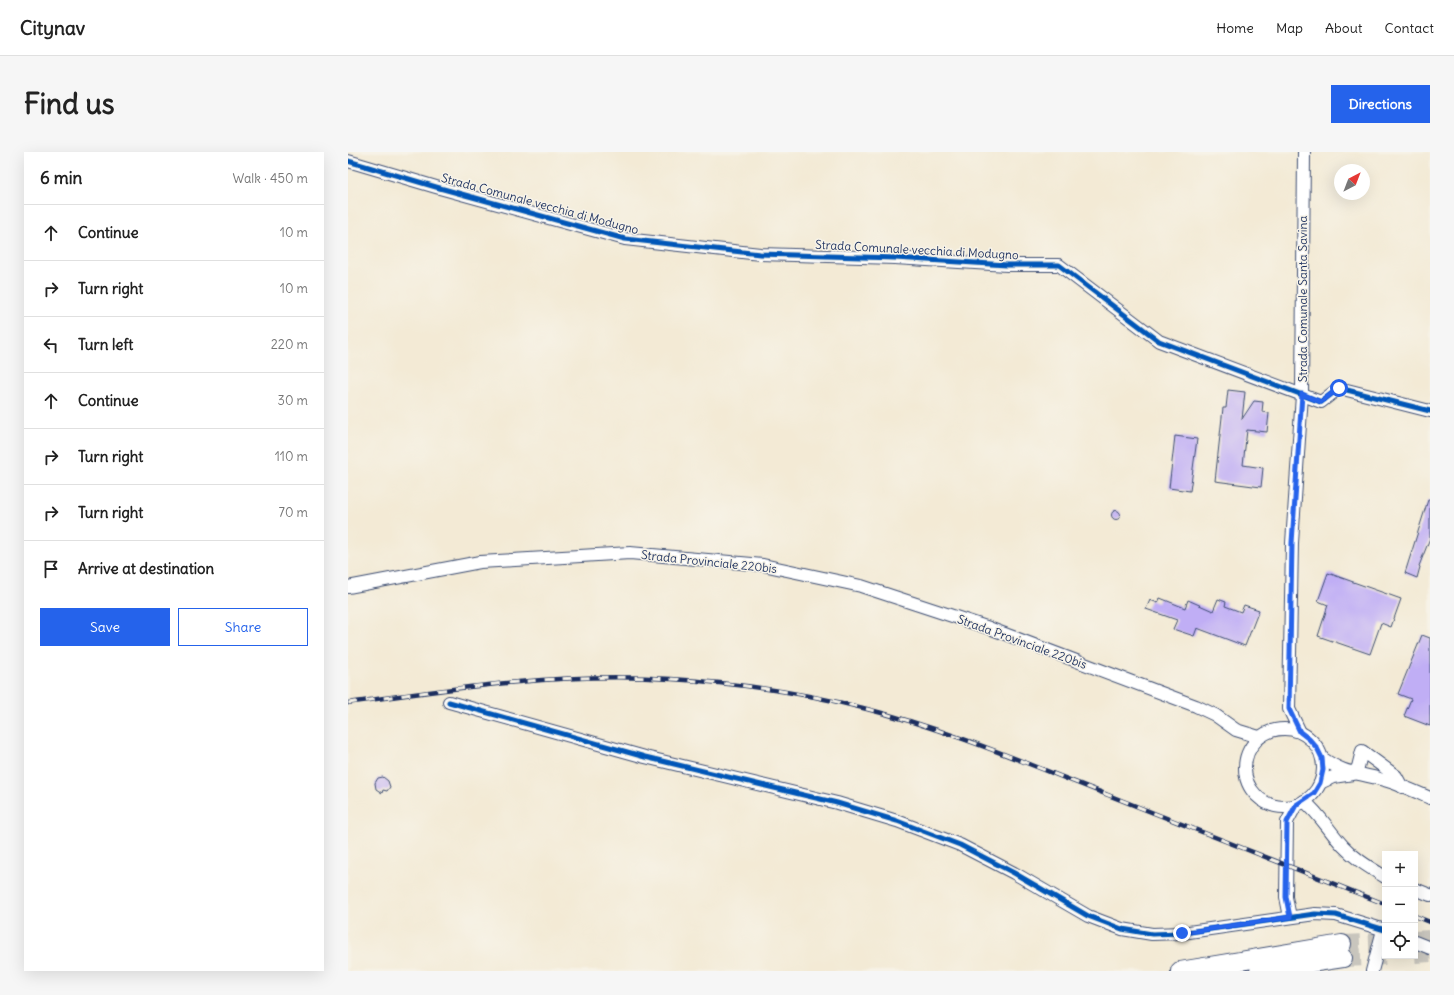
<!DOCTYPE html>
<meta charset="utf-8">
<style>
:root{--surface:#fff;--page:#f6f6f6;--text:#222;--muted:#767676;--line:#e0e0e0;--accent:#2563eb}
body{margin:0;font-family:Delius,sans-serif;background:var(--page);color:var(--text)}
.controls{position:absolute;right:12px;bottom:12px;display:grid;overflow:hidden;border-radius:0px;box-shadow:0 4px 16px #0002}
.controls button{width:36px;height:36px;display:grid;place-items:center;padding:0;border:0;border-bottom:1px solid var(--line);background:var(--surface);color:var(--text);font:20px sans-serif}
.compass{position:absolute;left:986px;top:12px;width:36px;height:36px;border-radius:50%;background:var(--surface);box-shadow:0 4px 16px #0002;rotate:42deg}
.stop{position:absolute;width:12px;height:12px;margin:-9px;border:3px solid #2563eb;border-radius:50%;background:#fff}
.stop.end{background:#2563eb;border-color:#fff;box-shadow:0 1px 4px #0008}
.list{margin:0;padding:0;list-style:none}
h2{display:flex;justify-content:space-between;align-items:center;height:52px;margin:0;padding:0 16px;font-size:17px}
h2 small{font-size:13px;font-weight:400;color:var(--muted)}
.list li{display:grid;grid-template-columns:26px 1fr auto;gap:12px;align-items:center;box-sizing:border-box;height:56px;padding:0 16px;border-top:1px solid var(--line)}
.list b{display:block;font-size:15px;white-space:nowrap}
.list em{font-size:13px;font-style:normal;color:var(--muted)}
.actions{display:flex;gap:8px;padding:12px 16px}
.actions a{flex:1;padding:9px 0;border:1px solid var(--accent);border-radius:0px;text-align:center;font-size:14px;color:var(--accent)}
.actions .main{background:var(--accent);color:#fff}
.icon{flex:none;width:22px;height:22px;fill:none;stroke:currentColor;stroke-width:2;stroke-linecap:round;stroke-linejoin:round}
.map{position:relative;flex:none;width:1082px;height:819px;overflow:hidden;border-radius:0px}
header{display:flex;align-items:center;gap:24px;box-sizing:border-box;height:56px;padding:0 20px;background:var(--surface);border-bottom:1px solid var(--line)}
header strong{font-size:19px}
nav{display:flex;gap:22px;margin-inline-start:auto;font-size:14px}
.intro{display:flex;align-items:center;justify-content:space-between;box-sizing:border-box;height:96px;padding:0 24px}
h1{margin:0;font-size:28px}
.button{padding:10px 18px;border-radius:0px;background:var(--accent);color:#fff;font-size:14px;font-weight:700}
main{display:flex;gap:24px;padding:0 24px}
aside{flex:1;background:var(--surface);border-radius:0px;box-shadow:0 4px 16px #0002}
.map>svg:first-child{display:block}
.building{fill:#c0aef5}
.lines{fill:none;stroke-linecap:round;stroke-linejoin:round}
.highway-tunnel{stroke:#c8c5bd;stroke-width:18;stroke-dasharray:18 9;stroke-linecap:butt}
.minor-casing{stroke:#3b4b70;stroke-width:14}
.highway-casing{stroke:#3b4b70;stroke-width:20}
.minor{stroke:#fff;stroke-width:12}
.highway{stroke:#fff;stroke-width:18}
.rail-casing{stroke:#1b2f5e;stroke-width:4.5}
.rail{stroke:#f7f3e8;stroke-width:3;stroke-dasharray:9;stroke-linecap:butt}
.cycleway-casing{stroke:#f7f3e8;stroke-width:8}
.cycleway{stroke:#0057b8;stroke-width:5}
.route{stroke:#2563eb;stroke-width:5}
.labels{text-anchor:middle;stroke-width:3;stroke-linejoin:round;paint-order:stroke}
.street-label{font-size:12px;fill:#1b2f5e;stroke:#f7f3e8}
</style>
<header>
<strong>Citynav</strong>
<nav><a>Home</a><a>Map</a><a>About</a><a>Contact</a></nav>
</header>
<div class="intro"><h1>Find us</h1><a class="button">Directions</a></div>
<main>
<aside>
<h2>6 min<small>Walk · 450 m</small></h2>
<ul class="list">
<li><svg class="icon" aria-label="ahead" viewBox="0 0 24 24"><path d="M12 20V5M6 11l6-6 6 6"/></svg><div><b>Continue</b></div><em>10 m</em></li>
<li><svg class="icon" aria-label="right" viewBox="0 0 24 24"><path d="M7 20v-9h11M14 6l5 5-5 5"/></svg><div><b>Turn right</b></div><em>10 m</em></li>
<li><svg class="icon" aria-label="left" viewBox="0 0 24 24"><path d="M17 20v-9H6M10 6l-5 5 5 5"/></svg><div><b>Turn left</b></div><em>220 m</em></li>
<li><svg class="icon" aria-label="ahead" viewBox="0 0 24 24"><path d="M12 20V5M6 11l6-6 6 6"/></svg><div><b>Continue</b></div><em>30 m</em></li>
<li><svg class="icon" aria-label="right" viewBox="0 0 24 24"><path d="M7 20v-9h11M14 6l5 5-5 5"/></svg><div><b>Turn right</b></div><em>110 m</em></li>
<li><svg class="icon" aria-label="right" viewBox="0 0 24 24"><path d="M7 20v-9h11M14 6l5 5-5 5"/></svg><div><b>Turn right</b></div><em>70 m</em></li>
<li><svg class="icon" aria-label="arrive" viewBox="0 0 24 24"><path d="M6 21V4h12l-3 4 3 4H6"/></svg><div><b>Arrive at destination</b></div></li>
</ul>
<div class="actions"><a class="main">Save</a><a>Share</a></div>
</aside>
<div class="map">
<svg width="1082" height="819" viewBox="0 0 1082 819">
<rect width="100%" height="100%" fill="#f7f3e8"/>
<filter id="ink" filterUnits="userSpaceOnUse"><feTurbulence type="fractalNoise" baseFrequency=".025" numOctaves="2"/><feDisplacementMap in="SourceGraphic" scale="8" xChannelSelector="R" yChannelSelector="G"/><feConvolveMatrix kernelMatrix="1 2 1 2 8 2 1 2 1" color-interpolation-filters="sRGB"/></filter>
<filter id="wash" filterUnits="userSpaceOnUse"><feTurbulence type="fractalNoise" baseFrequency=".012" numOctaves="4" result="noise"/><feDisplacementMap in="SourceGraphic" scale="16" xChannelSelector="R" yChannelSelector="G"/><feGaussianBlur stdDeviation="0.9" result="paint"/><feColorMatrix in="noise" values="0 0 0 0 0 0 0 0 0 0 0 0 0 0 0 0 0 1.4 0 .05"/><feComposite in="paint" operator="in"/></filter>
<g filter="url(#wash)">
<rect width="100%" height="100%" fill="#f3ead5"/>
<g id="blocks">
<!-- building -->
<g class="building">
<polygon points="880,238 897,240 894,267 906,249 915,250 914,260 921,261 919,280 899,278 895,313 915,316 913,335 867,329 875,256 878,256"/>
<polygon points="827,284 849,287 842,339 821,336"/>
<polygon points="1080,348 1082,348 1082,386 1071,414 1072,415 1069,426 1057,421"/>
<circle cx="768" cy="363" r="4.5"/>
<polygon points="980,421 1053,447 1043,475 1033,471 1022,502 970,484 980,453 970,449"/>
<polygon points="812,446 837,456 840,448 865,459 870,447 878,450 877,454 893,460 896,453 911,458 897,494 849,476 846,484 825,477 829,468 798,457 802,448 810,451"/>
<polygon points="1074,483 1082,486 1082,574 1056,564 1063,547 1050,542"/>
<polygon points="35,625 40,629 42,635 39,639 35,638 34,641 28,637 27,631 30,626"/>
</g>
</g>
</g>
<g filter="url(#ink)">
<use href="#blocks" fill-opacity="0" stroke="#3b4b70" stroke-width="1"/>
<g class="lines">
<!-- highway-tunnel -->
<g class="highway-tunnel">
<polyline points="1067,788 1082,787"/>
<polyline points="994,792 1037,790"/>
<polyline points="1067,802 1082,801"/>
<polyline points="995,806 1037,804"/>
</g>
<defs>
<g id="minor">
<polyline points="0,9 88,35 277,87 412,102 547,106 659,113 711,113 811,189 973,250 991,236 1082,259"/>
<polyline points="0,435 132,410 282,401 415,413 513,434 641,476 848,554 867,563 888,578 911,585"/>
<polyline points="101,550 297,605 489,651 549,669 612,693 666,721 740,764 774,777 804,782 834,781 967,762 988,763 1037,778"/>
<circle cx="936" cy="616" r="39"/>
<polyline points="952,580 941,557 944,391 954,243 956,0"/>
<path d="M974,606C997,622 1007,620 1032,627C1049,631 1066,639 1082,646"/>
<polyline points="972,631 985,625 1005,622 1010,615 1014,599 1048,624 1054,635"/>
<path d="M956,649C972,662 981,679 995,694C1007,707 1021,715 1037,725"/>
<polyline points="1067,737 1082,743"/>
<polyline points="942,765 938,745 939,670 948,653"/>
<polyline points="1067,790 1082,796"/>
<polyline points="1024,819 1035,778"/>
</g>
<g id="highway">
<polyline points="832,819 994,792"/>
<polyline points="911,819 995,806"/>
</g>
</defs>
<!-- minor casing -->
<use href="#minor" class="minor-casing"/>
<!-- highway casing -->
<use href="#highway" class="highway-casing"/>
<!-- minor -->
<use href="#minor" class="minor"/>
<!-- highway -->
<use href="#highway" class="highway"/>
<defs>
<g id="rail">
<path d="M0,551C107,536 214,520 323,527C387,531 453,540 515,556C599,577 680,612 760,643C852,679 945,716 1037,752"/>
<polyline points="1067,764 1082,770"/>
</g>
</defs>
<!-- rail casing -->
<use href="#rail" class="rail-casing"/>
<!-- rail -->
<use href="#rail" class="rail"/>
<defs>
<g id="cycleway">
<polyline points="0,9 88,35 277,87 412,102 547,106 659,113 711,113 811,189 973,250 991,236 1082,259"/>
<polyline points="101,550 297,605 489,651 549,669 612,693 666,721 740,764 774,777 804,782 834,781 967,762 988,763 1037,778"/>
</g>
</defs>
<!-- cycleway casing -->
<use href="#cycleway" class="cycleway-casing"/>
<!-- cycleway -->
<use href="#cycleway" class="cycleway"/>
</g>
</g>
<g class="lines" filter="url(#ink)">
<!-- route -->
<polyline class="route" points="834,781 942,765 938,745 939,670 948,653 966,641 972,631 975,618 974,606 969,596 961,587 952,580 941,557 944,391 954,242 973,250 991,236"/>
</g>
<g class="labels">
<!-- street labels -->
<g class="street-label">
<text transform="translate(192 52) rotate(15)" y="4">Strada Comunale vecchia di Modugno</text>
<text transform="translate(569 98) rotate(3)" y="4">Strada Comunale vecchia di Modugno</text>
<text transform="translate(955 147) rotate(-90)" y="4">Strada Comunale Santa Savina</text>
<text transform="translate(361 410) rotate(6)" y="4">Strada Provinciale 220bis</text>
<text transform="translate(674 490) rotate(20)" y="4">Strada Provinciale 220bis</text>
</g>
</g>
</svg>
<div class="controls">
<button>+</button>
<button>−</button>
<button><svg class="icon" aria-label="locate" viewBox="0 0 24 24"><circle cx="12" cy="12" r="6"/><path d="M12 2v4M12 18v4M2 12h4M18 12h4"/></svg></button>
</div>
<svg class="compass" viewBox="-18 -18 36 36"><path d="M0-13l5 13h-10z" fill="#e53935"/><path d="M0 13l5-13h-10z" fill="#767676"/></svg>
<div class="stop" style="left:991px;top:236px"></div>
<div class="stop end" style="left:834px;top:781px"></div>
</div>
</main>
